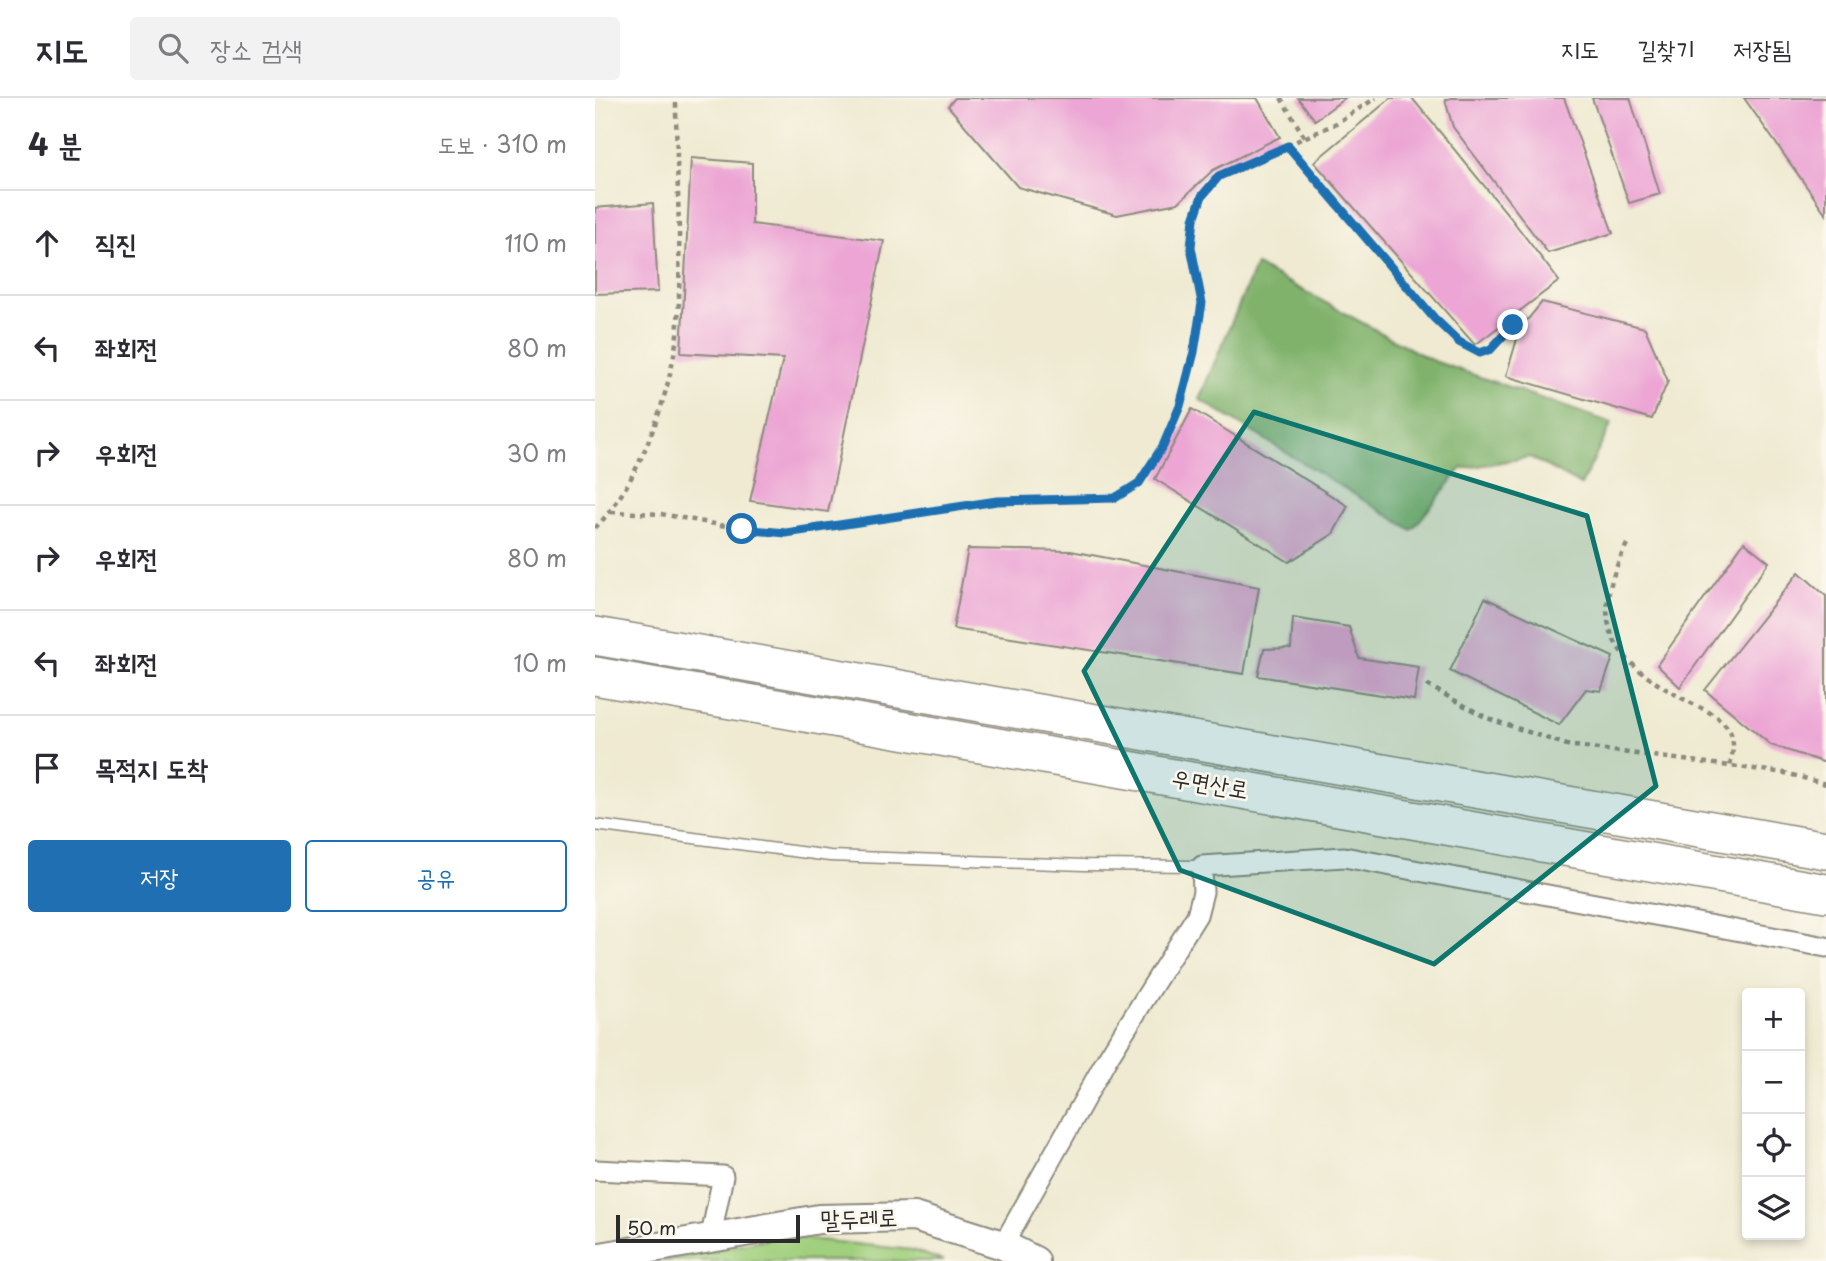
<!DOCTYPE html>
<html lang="ko">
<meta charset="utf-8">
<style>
:root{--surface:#fff;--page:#f2f2f3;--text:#2b2b33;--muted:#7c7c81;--line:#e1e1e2;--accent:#1f6fb2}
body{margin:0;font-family:"Playpen Sans","Poor Story",sans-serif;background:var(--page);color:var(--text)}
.controls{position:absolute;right:21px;bottom:21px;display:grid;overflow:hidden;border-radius:7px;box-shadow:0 4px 10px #0003}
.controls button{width:63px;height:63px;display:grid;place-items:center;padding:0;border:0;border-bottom:2px solid var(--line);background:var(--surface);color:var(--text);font:35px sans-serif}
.scale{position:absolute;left:21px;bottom:18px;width:184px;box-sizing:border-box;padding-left:7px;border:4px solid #2b2b2b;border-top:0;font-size:19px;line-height:24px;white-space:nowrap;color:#2b2b2b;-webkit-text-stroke:5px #fbf7ec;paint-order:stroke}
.stop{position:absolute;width:21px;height:21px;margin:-16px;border:5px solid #1f6fb2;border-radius:50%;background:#fff}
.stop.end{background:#1f6fb2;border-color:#fff;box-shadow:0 2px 7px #0008}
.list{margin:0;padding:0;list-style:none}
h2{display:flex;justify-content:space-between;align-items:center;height:91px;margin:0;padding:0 28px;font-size:30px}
h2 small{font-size:23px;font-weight:400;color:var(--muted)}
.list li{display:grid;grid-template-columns:46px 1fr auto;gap:21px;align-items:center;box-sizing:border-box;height:105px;padding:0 28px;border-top:2px solid var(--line)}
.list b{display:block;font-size:26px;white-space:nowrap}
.list em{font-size:23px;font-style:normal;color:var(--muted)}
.actions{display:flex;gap:14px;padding:21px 28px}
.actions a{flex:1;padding:16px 0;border:2px solid var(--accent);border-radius:7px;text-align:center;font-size:24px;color:var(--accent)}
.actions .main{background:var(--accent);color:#fff}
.icon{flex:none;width:38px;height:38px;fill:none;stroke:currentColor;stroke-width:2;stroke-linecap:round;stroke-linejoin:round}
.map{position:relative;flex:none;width:1231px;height:1163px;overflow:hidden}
header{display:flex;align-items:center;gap:42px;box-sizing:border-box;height:98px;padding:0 35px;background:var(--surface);border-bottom:2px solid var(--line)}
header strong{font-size:33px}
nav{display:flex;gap:38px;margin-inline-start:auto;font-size:24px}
.search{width:490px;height:63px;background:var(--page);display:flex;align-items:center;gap:18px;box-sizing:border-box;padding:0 24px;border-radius:7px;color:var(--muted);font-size:26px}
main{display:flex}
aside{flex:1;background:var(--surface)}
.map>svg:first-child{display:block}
.green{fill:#a0cf7d;stroke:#667d54;stroke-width:2}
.forest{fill:#80b26c;stroke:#566e4c;stroke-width:2}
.building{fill:#eca5d4}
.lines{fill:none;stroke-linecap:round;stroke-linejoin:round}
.lane-casing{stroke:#8d8a7e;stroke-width:13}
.street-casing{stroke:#8d8a7e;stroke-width:23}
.secondary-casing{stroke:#8d8a7e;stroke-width:32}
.highway-casing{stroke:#8d8a7e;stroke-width:40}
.path{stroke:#8d8a7e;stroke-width:4.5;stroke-dasharray:5 5;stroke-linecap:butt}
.lane{stroke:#fff;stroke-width:10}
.street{stroke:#fff;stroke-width:19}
.secondary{stroke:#fff;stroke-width:28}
.highway{stroke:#fff;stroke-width:37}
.route{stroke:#1f6fb2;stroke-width:9}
.marked{fill:#0f766e;fill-opacity:0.2;stroke:#0f766e;stroke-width:5;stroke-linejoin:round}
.labels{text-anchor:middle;stroke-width:5;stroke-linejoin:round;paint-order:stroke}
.street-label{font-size:24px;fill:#2b2b2b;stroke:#fbf7ec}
</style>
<header>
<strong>지도</strong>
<div class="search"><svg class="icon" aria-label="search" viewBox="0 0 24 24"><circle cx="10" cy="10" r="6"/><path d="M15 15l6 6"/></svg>장소 검색</div>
<nav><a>지도</a><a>길찾기</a><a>저장됨</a></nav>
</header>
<main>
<aside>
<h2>4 분<small>도보 · 310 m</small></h2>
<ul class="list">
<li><svg class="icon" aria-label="ahead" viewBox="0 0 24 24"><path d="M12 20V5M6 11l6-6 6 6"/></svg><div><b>직진</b></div><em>110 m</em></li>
<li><svg class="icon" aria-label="left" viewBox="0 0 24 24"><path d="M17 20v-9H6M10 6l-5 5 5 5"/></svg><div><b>좌회전</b></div><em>80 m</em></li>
<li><svg class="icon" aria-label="right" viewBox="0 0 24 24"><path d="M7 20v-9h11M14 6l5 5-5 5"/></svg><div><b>우회전</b></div><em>30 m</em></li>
<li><svg class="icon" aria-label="right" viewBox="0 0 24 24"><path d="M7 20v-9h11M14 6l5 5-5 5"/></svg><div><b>우회전</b></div><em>80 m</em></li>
<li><svg class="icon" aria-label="left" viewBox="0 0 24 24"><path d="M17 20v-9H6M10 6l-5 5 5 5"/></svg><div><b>좌회전</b></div><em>10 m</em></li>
<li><svg class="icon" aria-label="arrive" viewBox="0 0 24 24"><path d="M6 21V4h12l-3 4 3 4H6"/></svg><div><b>목적지 도착</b></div></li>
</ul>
<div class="actions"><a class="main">저장</a><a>공유</a></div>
</aside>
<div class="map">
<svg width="1231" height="1163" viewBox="0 0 1231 1163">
<rect width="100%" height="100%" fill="#fbf7ec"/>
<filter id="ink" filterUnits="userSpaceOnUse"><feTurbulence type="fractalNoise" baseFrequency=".0143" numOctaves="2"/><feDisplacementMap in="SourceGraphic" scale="14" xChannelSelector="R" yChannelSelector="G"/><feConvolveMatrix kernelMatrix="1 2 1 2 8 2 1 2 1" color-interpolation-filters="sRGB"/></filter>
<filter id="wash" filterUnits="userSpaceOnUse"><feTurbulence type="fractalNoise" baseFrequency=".00686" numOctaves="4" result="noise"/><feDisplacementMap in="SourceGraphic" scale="28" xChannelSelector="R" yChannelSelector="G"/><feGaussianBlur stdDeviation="1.57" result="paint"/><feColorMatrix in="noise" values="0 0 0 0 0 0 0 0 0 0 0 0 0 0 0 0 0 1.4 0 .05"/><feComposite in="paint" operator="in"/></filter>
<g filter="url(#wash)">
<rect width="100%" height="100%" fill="#efead1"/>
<!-- green -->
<polygon class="green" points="185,1138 317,1152 349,1163 65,1163"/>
<!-- forest -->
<polygon class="forest" points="661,167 836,262 1017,325 986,387 935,359 866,371 817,432 604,301"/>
<g id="blocks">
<!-- building -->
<g class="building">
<polygon points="360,0 662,0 685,39 618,72 583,105 522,117 423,89 353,8"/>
<polygon points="703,0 750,0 720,22"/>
<polygon points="796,0 817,0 915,119 964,183 880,247 719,64"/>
<polygon points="856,0 969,0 1018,135 953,155 858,29 850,2"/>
<polygon points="997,0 1035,0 1065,96 1034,105"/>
<polygon points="1149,0 1231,0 1231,116"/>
<polygon points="96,60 157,65 157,126 289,143 233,414 155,403 188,261 86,255"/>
<polygon points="58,105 63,194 0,196 0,110"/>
<polygon points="947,204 1050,230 1073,283 1057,321 911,278 925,231"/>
<polygon points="597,311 753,408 738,436 694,464 560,381"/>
<polygon points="1149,444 1174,464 1085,589 1062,567"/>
<polygon points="373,451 476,453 664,489 649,576 358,531"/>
<polygon points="1204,474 1231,498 1231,665 1176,647 1110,592"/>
<polygon points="890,500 1018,559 1006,593 991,591 964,627 855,573"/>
<polygon points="698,520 754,529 764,560 824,569 819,602 663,578 669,551 696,550"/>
</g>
</g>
</g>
<g filter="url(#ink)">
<use href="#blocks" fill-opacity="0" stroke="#8d8a7e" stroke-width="2"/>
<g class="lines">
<defs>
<polyline id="lane" points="0,727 235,758 489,767 607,768"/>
<g id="street">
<polyline points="0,1072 128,1078 116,1138"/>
<polyline points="408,1147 512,961 602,817 608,794 607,768 749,759 1231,849"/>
</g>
<polyline id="secondary" points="0,1160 224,1121 319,1119 408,1147 440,1163"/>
<g id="highway">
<polyline points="0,538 1231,752"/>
<polyline points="0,578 1231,795"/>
</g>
</defs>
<!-- lane casing -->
<use href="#lane" class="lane-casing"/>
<!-- street casing -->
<use href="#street" class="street-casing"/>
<!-- secondary casing -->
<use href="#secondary" class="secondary-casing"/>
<!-- highway casing -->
<use href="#highway" class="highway-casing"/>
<!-- path -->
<g class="path">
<polyline points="686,0 710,40"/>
<polyline points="693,48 839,220 865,244 885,255 896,251 918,227"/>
<polyline points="16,414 66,416 147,431 191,435 402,403 520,400 544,385 568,348 585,308 607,205 596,149 599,121 607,98 623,78 738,27 781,0"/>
<path d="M0,430C45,386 79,288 83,225C87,151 81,74 81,0"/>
<path d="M1032,446C990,528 1017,563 1094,604C1108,611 1130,620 1136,636C1140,646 1137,657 1135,668"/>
<polyline points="832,587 892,620 972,647 1190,675 1231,686"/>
</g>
<!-- lane -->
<use href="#lane" class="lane"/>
<!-- street -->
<use href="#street" class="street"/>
<!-- secondary -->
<use href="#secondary" class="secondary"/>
<!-- highway -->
<use href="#highway" class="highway"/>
</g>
</g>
<g class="lines" filter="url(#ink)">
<!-- route -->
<polyline class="route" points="147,431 191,435 402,403 520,400 544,385 568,348 585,308 599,254 607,205 596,149 599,121 607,98 624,78 693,48 839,220 864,244 885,255 896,251 918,227"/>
</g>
<!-- marked area -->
<path class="marked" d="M659,314L992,418L1061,688L839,866L585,772L489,573Z"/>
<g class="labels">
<!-- street labels -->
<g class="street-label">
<text transform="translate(615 686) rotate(10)" y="8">우면산로</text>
<text transform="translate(264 1121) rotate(-2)" y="8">말두레로</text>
</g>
</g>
</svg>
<div class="controls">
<button>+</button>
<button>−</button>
<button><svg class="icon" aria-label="locate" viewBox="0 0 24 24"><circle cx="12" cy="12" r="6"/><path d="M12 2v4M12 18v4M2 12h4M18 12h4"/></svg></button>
<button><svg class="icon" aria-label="layers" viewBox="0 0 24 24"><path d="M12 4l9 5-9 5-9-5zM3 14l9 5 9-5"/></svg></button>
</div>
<div class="scale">50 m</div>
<div class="stop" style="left:147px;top:431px"></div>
<div class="stop end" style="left:918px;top:227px"></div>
</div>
</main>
